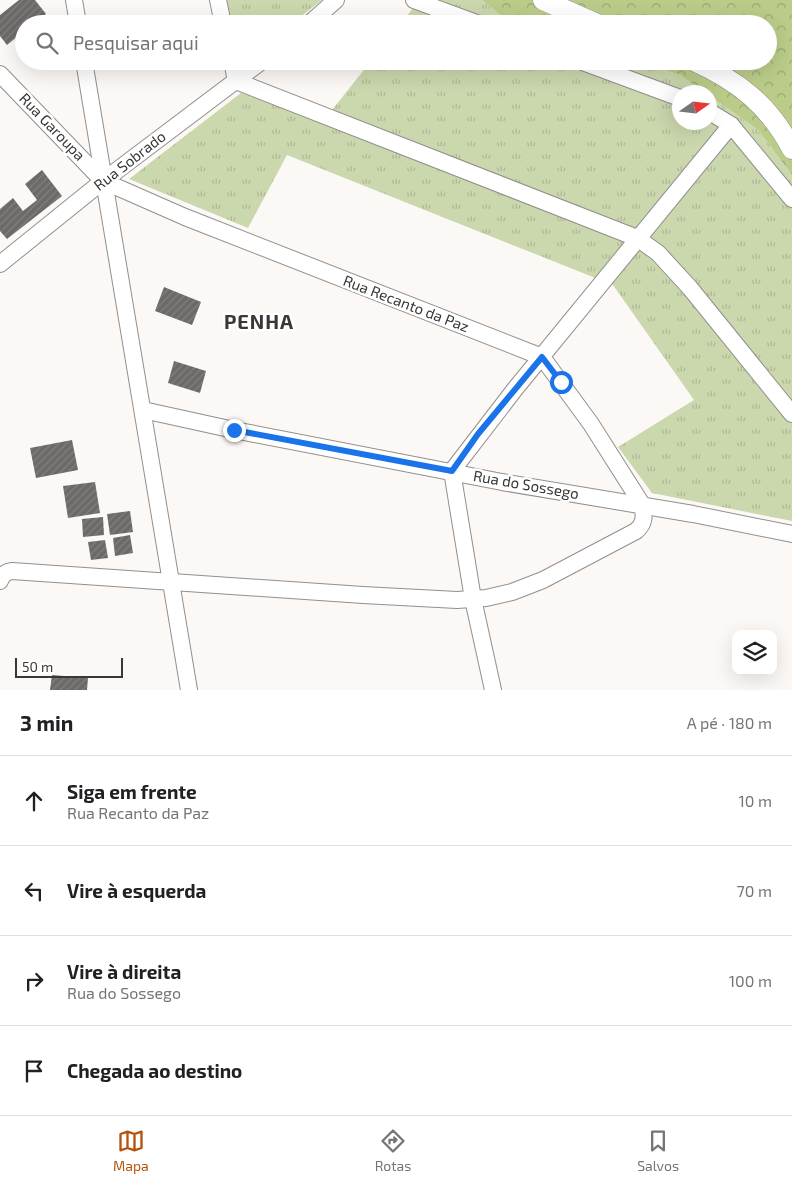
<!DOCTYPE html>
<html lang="pt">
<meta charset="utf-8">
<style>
:root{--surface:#fff;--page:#f2f2f2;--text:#202124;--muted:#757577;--line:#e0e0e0;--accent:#b45309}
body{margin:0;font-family:"Exo 2",sans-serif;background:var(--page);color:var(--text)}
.controls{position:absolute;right:15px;bottom:15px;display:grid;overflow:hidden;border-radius:10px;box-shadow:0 5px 20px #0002}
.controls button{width:45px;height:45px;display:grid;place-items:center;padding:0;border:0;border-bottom:1px solid var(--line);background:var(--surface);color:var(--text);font:25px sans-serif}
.compass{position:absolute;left:672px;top:85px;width:45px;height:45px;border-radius:50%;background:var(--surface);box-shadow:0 5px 20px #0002;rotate:76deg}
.scale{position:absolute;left:15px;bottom:12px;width:108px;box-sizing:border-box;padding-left:5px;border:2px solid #393837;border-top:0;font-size:14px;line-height:18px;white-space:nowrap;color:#393837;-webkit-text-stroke:4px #fff;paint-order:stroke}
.stop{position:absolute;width:15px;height:15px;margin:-11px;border:4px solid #1a73e8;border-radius:50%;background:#fff}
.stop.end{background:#1a73e8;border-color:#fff;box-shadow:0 1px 5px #0008}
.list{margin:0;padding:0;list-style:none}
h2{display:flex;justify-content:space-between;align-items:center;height:65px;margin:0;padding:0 20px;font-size:21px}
h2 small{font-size:16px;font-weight:400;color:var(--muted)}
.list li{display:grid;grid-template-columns:32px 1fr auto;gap:15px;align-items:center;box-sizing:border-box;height:90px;padding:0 20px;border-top:1px solid var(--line)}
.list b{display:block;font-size:19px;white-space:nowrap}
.list p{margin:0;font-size:16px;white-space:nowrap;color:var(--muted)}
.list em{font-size:16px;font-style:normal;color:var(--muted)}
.icon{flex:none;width:28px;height:28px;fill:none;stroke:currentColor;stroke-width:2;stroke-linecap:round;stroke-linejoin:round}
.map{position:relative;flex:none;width:792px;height:690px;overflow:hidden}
.search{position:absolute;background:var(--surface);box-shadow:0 5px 20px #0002;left:15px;right:15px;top:15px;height:55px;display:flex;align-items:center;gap:12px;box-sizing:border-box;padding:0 18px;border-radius:28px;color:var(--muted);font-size:19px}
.sheet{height:425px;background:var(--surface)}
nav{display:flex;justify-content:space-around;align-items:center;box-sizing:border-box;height:70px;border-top:1px solid var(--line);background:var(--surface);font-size:14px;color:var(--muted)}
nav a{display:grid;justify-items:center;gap:2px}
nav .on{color:var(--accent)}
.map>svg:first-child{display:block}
.grass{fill:url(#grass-tufts)}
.forest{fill:url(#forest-crowns)}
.building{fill:url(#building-hatch)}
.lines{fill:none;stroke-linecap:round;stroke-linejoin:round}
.minor-casing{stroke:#928f8d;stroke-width:18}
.tertiary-casing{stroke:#928f8d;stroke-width:21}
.minor{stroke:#fff;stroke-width:16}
.tertiary{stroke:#fff;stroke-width:20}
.route{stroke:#1a73e8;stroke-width:6}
.labels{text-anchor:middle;stroke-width:5;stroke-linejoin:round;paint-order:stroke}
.street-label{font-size:15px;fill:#393837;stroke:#fff}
.district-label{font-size:20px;font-weight:bold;letter-spacing:1px;fill:#393837;stroke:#fff}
</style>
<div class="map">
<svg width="792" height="690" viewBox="0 0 792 690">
<defs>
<pattern id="grass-tufts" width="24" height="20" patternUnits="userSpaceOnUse" patternTransform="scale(1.25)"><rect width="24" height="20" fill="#cbd7ad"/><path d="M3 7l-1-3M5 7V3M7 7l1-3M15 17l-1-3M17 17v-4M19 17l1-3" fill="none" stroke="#afb995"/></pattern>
<pattern id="forest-crowns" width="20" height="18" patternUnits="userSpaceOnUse" patternTransform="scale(1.25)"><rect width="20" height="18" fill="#bbcc89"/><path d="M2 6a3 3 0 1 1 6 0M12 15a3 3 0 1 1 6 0" fill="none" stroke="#99a771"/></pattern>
<pattern id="building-hatch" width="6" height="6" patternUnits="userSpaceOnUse" patternTransform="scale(1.25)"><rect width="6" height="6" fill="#6c6968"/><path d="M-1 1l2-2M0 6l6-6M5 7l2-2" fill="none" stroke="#82807f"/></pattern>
</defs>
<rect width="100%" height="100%" fill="#fbf8f6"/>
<!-- grass -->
<g class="grass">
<polygon points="227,0 322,0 291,24 232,24"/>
<polygon points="419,0 482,0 506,20 519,24 401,24"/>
<polygon points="371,61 636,61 680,75 704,92 680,92 680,122 710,122 710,96 758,130 792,175 792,521 652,493 618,447 694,400 613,285 287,155 248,228 129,179 241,93 324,120"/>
</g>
<!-- forest -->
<polygon class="forest" points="482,0 792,0 792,175 758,130 710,96 710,92 704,92 680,75 636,61 768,61 768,24 519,24 506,20"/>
<!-- building -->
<g class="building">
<polygon points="19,0 35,0 46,14 33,24 24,24 24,31 7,45 0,36 0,15"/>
<polygon points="24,33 24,51 15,40"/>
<polygon points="42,170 62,196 7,239 0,231 0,209 13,198 23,211 37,200 25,184"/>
<polygon points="164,287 201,302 192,325 155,311"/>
<polygon points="174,361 206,371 200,393 168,383"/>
<polygon points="72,440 78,470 36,478 30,448"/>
<polygon points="95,482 100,513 68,518 63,486"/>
<polygon points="130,511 133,532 110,535 107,514"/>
<polygon points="103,517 104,535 83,537 82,519"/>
<polygon points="130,535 133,553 115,556 113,538"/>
<polygon points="105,540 108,558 91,560 88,542"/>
<polygon points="52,675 88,678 87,690 50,690"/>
</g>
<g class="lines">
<defs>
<g id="minor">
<polyline points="74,0 78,24"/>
<polyline points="218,0 223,24"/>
<polyline points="414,0 479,24"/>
<polyline points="309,24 336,0"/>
<polyline points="84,61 189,690"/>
<polyline points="232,61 236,81 637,238 658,253 690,288 792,414"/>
<polyline points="580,61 680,98"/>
<path d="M0,74L103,181L185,217L542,357L591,424L643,506C644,517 645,523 636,531L543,580L512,592L486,598L457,600L363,595L12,571C5,572 2,575 0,581"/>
<polyline points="710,112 731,125 792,199"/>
<polyline points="0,264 103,181 262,61"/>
<polyline points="143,410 234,430 502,482 693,514 792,534"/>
<polyline points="493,690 473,599 452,471 515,389 731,125"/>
</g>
<g id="tertiary">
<polyline points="543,0 597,24"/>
<path d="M694,61C738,81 769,105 792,149"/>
</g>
</defs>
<!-- minor casing -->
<use href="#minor" class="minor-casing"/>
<!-- tertiary casing -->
<use href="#tertiary" class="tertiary-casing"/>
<!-- minor -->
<use href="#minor" class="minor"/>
<!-- tertiary -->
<use href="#tertiary" class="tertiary"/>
</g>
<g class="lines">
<!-- route -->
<polyline class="route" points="234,430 452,471 478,434 542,357 561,382"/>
</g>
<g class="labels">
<!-- street labels -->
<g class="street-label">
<text transform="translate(52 127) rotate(46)" y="5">Rua Garoupa</text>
<text transform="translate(130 161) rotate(-38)" y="5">Rua Sobrado</text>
<text transform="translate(406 304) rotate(21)" y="5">Rua Recanto da Paz</text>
<text transform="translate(526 485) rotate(10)" y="5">Rua do Sossego</text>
</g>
<!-- district labels -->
<g class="district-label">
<text x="259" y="329">PENHA</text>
</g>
</g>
</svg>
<div class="controls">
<button><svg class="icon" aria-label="layers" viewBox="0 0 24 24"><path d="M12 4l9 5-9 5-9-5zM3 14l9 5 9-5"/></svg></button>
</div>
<svg class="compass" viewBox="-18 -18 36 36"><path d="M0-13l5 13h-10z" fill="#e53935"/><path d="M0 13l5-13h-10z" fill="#757577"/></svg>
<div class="scale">50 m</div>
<div class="stop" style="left:561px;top:382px"></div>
<div class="stop end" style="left:234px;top:430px"></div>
<div class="search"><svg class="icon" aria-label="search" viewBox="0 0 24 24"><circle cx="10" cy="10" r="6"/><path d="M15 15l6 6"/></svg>Pesquisar aqui</div>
</div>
<section class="sheet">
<h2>3 min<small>A pé · 180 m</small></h2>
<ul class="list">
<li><svg class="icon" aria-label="ahead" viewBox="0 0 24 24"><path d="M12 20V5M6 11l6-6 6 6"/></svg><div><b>Siga em frente</b><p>Rua Recanto da Paz</p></div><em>10 m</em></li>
<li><svg class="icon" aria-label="left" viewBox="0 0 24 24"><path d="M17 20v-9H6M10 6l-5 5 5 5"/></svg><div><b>Vire à esquerda</b></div><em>70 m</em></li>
<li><svg class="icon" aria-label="right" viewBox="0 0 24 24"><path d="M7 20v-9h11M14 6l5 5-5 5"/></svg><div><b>Vire à direita</b><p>Rua do Sossego</p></div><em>100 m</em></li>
<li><svg class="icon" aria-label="arrive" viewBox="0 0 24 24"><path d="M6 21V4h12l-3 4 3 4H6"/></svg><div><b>Chegada ao destino</b></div></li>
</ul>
</section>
<nav>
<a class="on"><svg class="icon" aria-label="map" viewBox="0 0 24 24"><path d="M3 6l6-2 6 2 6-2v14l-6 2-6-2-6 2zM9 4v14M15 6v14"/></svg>Mapa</a>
<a><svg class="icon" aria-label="directions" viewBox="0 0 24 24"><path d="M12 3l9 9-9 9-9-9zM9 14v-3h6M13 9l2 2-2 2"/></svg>Rotas</a>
<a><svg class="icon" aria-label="saved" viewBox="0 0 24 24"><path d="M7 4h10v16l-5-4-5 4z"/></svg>Salvos</a>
</nav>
